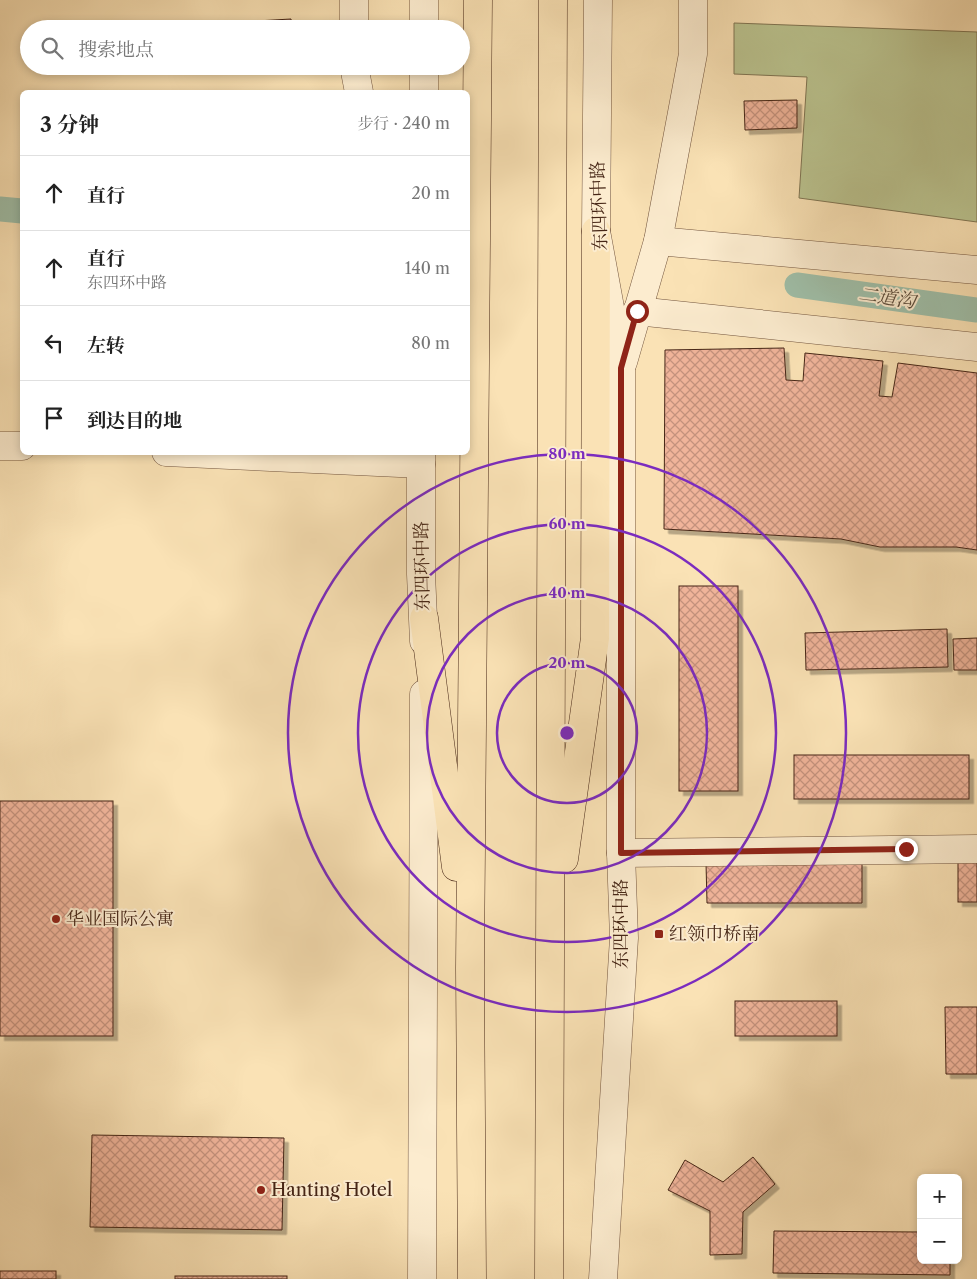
<!DOCTYPE html>
<html lang="zh">
<meta charset="utf-8">
<style>
:root{--surface:#fff;--page:#f2f2f2;--text:#222;--muted:#767676;--line:#e0e0e0}
body{margin:0;font-family:"Libre Caslon Text","Noto Serif SC",serif;background:var(--page);color:var(--text)}
.controls{position:absolute;right:15px;bottom:15px;display:grid;overflow:hidden;border-radius:8px;box-shadow:0 2px 8px #0003}
.controls button{width:45px;height:45px;display:grid;place-items:center;padding:0;border:0;border-bottom:1px solid var(--line);background:var(--surface);color:var(--text);font:25px sans-serif}
.stop{position:absolute;width:15px;height:15px;margin:-11px;border:4px solid #8f2418;border-radius:50%;background:#fff}
.stop.end{background:#8f2418;border-color:#fff;box-shadow:0 1px 5px #0008}
.list{margin:0;padding:0;list-style:none}
h2{display:flex;justify-content:space-between;align-items:center;height:65px;margin:0;padding:0 20px;font-size:21px}
h2 small{font-size:16px;font-weight:400;color:var(--muted)}
.list li{display:grid;grid-template-columns:32px 1fr auto;gap:15px;align-items:center;box-sizing:border-box;height:75px;padding:0 20px;border-top:1px solid var(--line)}
.list b{display:block;font-size:19px;white-space:nowrap}
.list p{margin:0;font-size:16px;white-space:nowrap;color:var(--muted)}
.list em{font-size:16px;font-style:normal;color:var(--muted)}
.icon{flex:none;width:28px;height:28px;fill:none;stroke:currentColor;stroke-width:2;stroke-linecap:round;stroke-linejoin:round}
.map{position:relative;flex:none;width:977px;height:1279px;overflow:hidden}
.search{position:absolute;background:var(--surface);box-shadow:0 2px 8px #0003;left:20px;top:20px;width:450px;height:55px;display:flex;align-items:center;gap:12px;box-sizing:border-box;padding:0 18px;border-radius:28px;color:var(--muted);font-size:19px}
.panel{position:absolute;background:var(--surface);box-shadow:0 2px 8px #0003;left:20px;top:90px;width:450px;height:365px;border-radius:8px}
.map>svg:first-child{display:block}
.grass{fill:#bbc490;stroke:#807553}
.lines{fill:none;stroke-linecap:round;stroke-linejoin:round}
.canal{stroke:#9fbfa9;stroke-width:25}
.building{fill:url(#building-cross-hatch);stroke:#462616;filter:url(#shadow)}
.minor-casing{stroke:#73553e;stroke-width:29}
.highway-casing{stroke:#462616;stroke-width:29}
.minor{stroke:#fceccf;stroke-width:28}
.highway{stroke:#fae2b5;stroke-width:28}
.route{stroke:#8f2418;stroke-width:6}
.ring{fill:none;stroke:#7b2cbf;stroke-width:2.5}
.poi-dot{fill:#8f2418;stroke:#fceccf;stroke-width:2}
.labels{text-anchor:middle;stroke-width:4;stroke-linejoin:round;paint-order:stroke}
.street-label{font-size:18px;fill:#462616;stroke:#fceccf}
.poi-label{font-size:18px;fill:#462616;stroke:#fceccf;text-anchor:start}
.water-label{font-size:19px;font-style:italic;fill:#5c4c3b;stroke:#fceccf}
.centre{fill:#7b2cbf;stroke:#fceccf;stroke-width:2.5}
.ring-label{font-size:15px;text-anchor:middle;font-weight:bold;fill:#7b2cbf;stroke:#fceccf;stroke-width:4;stroke-linejoin:round;paint-order:stroke}
</style>
<div class="map">
<svg width="977" height="1279" viewBox="0 0 977 1279">
<defs>
<pattern id="building-cross-hatch" width="8" height="8" patternUnits="userSpaceOnUse" patternTransform="scale(1.25)"><rect width="8" height="8" fill="#f0b49a"/><path d="M0 0l8 8M0 8l8-8" fill="none" stroke="#c4927d"/></pattern>
<filter id="shadow"><feDropShadow dx="4.5" dy="4.5" stdDeviation="0" flood-color="#0004"/></filter>
</defs>
<rect width="100%" height="100%" fill="#fae2b5"/>
<filter id="stains"><feTurbulence type="fractalNoise" baseFrequency=".004" numOctaves="4"/><feColorMatrix values="0 0 0 0 .2 0 0 0 0 .09 0 0 0 0 .02 0 0 0 .5 -.17"/></filter>
<radialGradient id="worn" r=".72"><stop offset=".6" stop-color="#630" stop-opacity="0"/><stop offset="1" stop-color="#630" stop-opacity=".3"/></radialGradient>
<!-- grass -->
<polygon class="grass" points="734,23 977,32 977,222 799,198 807,77 734,74"/>
<g class="lines">
<!-- canal -->
<g class="canal">
<polyline points="0,209 22,211"/>
<polyline points="797,285 977,310"/>
</g>
</g>
<!-- building -->
<g class="building">
<polygon points="291,19 292,29 206,29 205,24"/>
<polygon points="797,100 797,128 745,130 744,101"/>
<polygon points="784,348 786,380 803,381 805,353 883,361 879,396 892,397 898,363 977,373 977,550 956,547 880,547 841,539 664,529 665,350"/>
<rect x="679" y="586" width="59" height="205"/>
<polygon points="947,629 948,667 806,670 805,633"/>
<polygon points="977,638 977,670 954,670 953,639"/>
<rect x="794" y="755" width="175" height="44"/>
<rect x="0" y="801" width="113" height="235"/>
<rect x="958" y="861" width="19" height="41"/>
<polygon points="862,862 862,903 707,903 706,863"/>
<rect x="735" y="1001" width="102" height="35"/>
<polygon points="945,1007 977,1007 977,1074 946,1074"/>
<polygon points="92,1135 284,1138 282,1230 90,1227"/>
<polygon points="753,1157 775,1184 743,1212 742,1254 710,1255 710,1211 668,1190 685,1160 723,1182"/>
<polygon points="774,1231 921,1232 921,1260 950,1260 950,1275 773,1273"/>
<rect x="0" y="1271" width="56" height="8"/>
<rect x="175" y="1276" width="112" height="3"/>
</g>
<g class="lines">
<defs>
<g id="minor">
<polyline points="598,0 596,231 621,368 621,853 624,938 603,1279"/>
<polyline points="354,29 354,0"/>
<polyline points="424,29 424,0"/>
<polyline points="354,66 359,92"/>
<polyline points="424,92 424,66"/>
<polyline points="658,241 977,270"/>
<polyline points="637,311 977,347"/>
<polyline points="623,362 658,241 693,54 693,0"/>
<polyline points="0,446 22,446"/>
<polyline points="166,452 421,464"/>
<polyline points="421,452 421,574 424,641"/>
<polyline points="621,853 977,849"/>
<polyline points="422,1279 424,694"/>
</g>
<g id="highway">
<polyline points="424,618 456,867"/>
<polyline points="564,859 595,638 596,231"/>
<polyline points="472,1279 470,968 478,0"/>
<polyline points="549,1279 553,0"/>
</g>
</defs>
<!-- minor casing -->
<use href="#minor" class="minor-casing"/>
<!-- highway casing -->
<use href="#highway" class="highway-casing"/>
<!-- minor -->
<use href="#minor" class="minor"/>
<!-- highway -->
<use href="#highway" class="highway"/>
</g>
<g class="lines">
<!-- route -->
<polyline class="route" points="637,311 621,368 621,853 906,849"/>
</g>
<!-- distance rings -->
<g class="ring">
<circle cx="567" cy="733" r="70"/>
<circle cx="567" cy="733" r="140"/>
<circle cx="567" cy="733" r="209"/>
<circle cx="567" cy="733" r="279"/>
</g>
<!-- markers -->
<g class="poi-dot">
<circle cx="56" cy="919" r="5"/>
<rect x="654" y="929" width="10" height="10" rx="2.5"/>
<circle cx="261" cy="1190" r="5"/>
</g>
<g class="labels">
<!-- street labels -->
<g class="street-label">
<text transform="translate(599 206) rotate(-92)" y="6">东四环中路</text>
<text transform="translate(422 566) rotate(-91)" y="6">东四环中路</text>
<text transform="translate(621 924) rotate(-90)" y="6">东四环中路</text>
</g>
<!-- poi labels -->
<g class="poi-label">
<text x="66" y="925">华业国际公寓</text>
<text x="669" y="940">红领巾桥南</text>
<text x="271" y="1196">Hanting Hotel</text>
</g>
<!-- water labels -->
<g class="water-label">
<text transform="translate(887 297) rotate(8)" y="7">二道沟</text>
</g>
</g>
<circle cx="567" cy="733" r="8" class="centre"/>
<g class="ring-label">
<text x="567" y="459">80 m</text>
<text x="567" y="529">60 m</text>
<text x="567" y="598">40 m</text>
<text x="567" y="668">20 m</text>
</g>
<rect width="100%" height="100%" filter="url(#stains)"/>
<rect width="100%" height="100%" fill="url(#worn)"/>
</svg>
<div class="controls">
<button>+</button>
<button>−</button>
</div>
<div class="stop" style="left:637px;top:311px"></div>
<div class="stop end" style="left:906px;top:849px"></div>
<div class="search"><svg class="icon" aria-label="search" viewBox="0 0 24 24"><circle cx="10" cy="10" r="6"/><path d="M15 15l6 6"/></svg>搜索地点</div>
<section class="panel">
<h2>3 分钟<small>步行 · 240 m</small></h2>
<ul class="list">
<li><svg class="icon" aria-label="ahead" viewBox="0 0 24 24"><path d="M12 20V5M6 11l6-6 6 6"/></svg><div><b>直行</b></div><em>20 m</em></li>
<li><svg class="icon" aria-label="ahead" viewBox="0 0 24 24"><path d="M12 20V5M6 11l6-6 6 6"/></svg><div><b>直行</b><p>东四环中路</p></div><em>140 m</em></li>
<li><svg class="icon" aria-label="left" viewBox="0 0 24 24"><path d="M17 20v-9H6M10 6l-5 5 5 5"/></svg><div><b>左转</b></div><em>80 m</em></li>
<li><svg class="icon" aria-label="arrive" viewBox="0 0 24 24"><path d="M6 21V4h12l-3 4 3 4H6"/></svg><div><b>到达目的地</b></div></li>
</ul>
</section>
</div>
